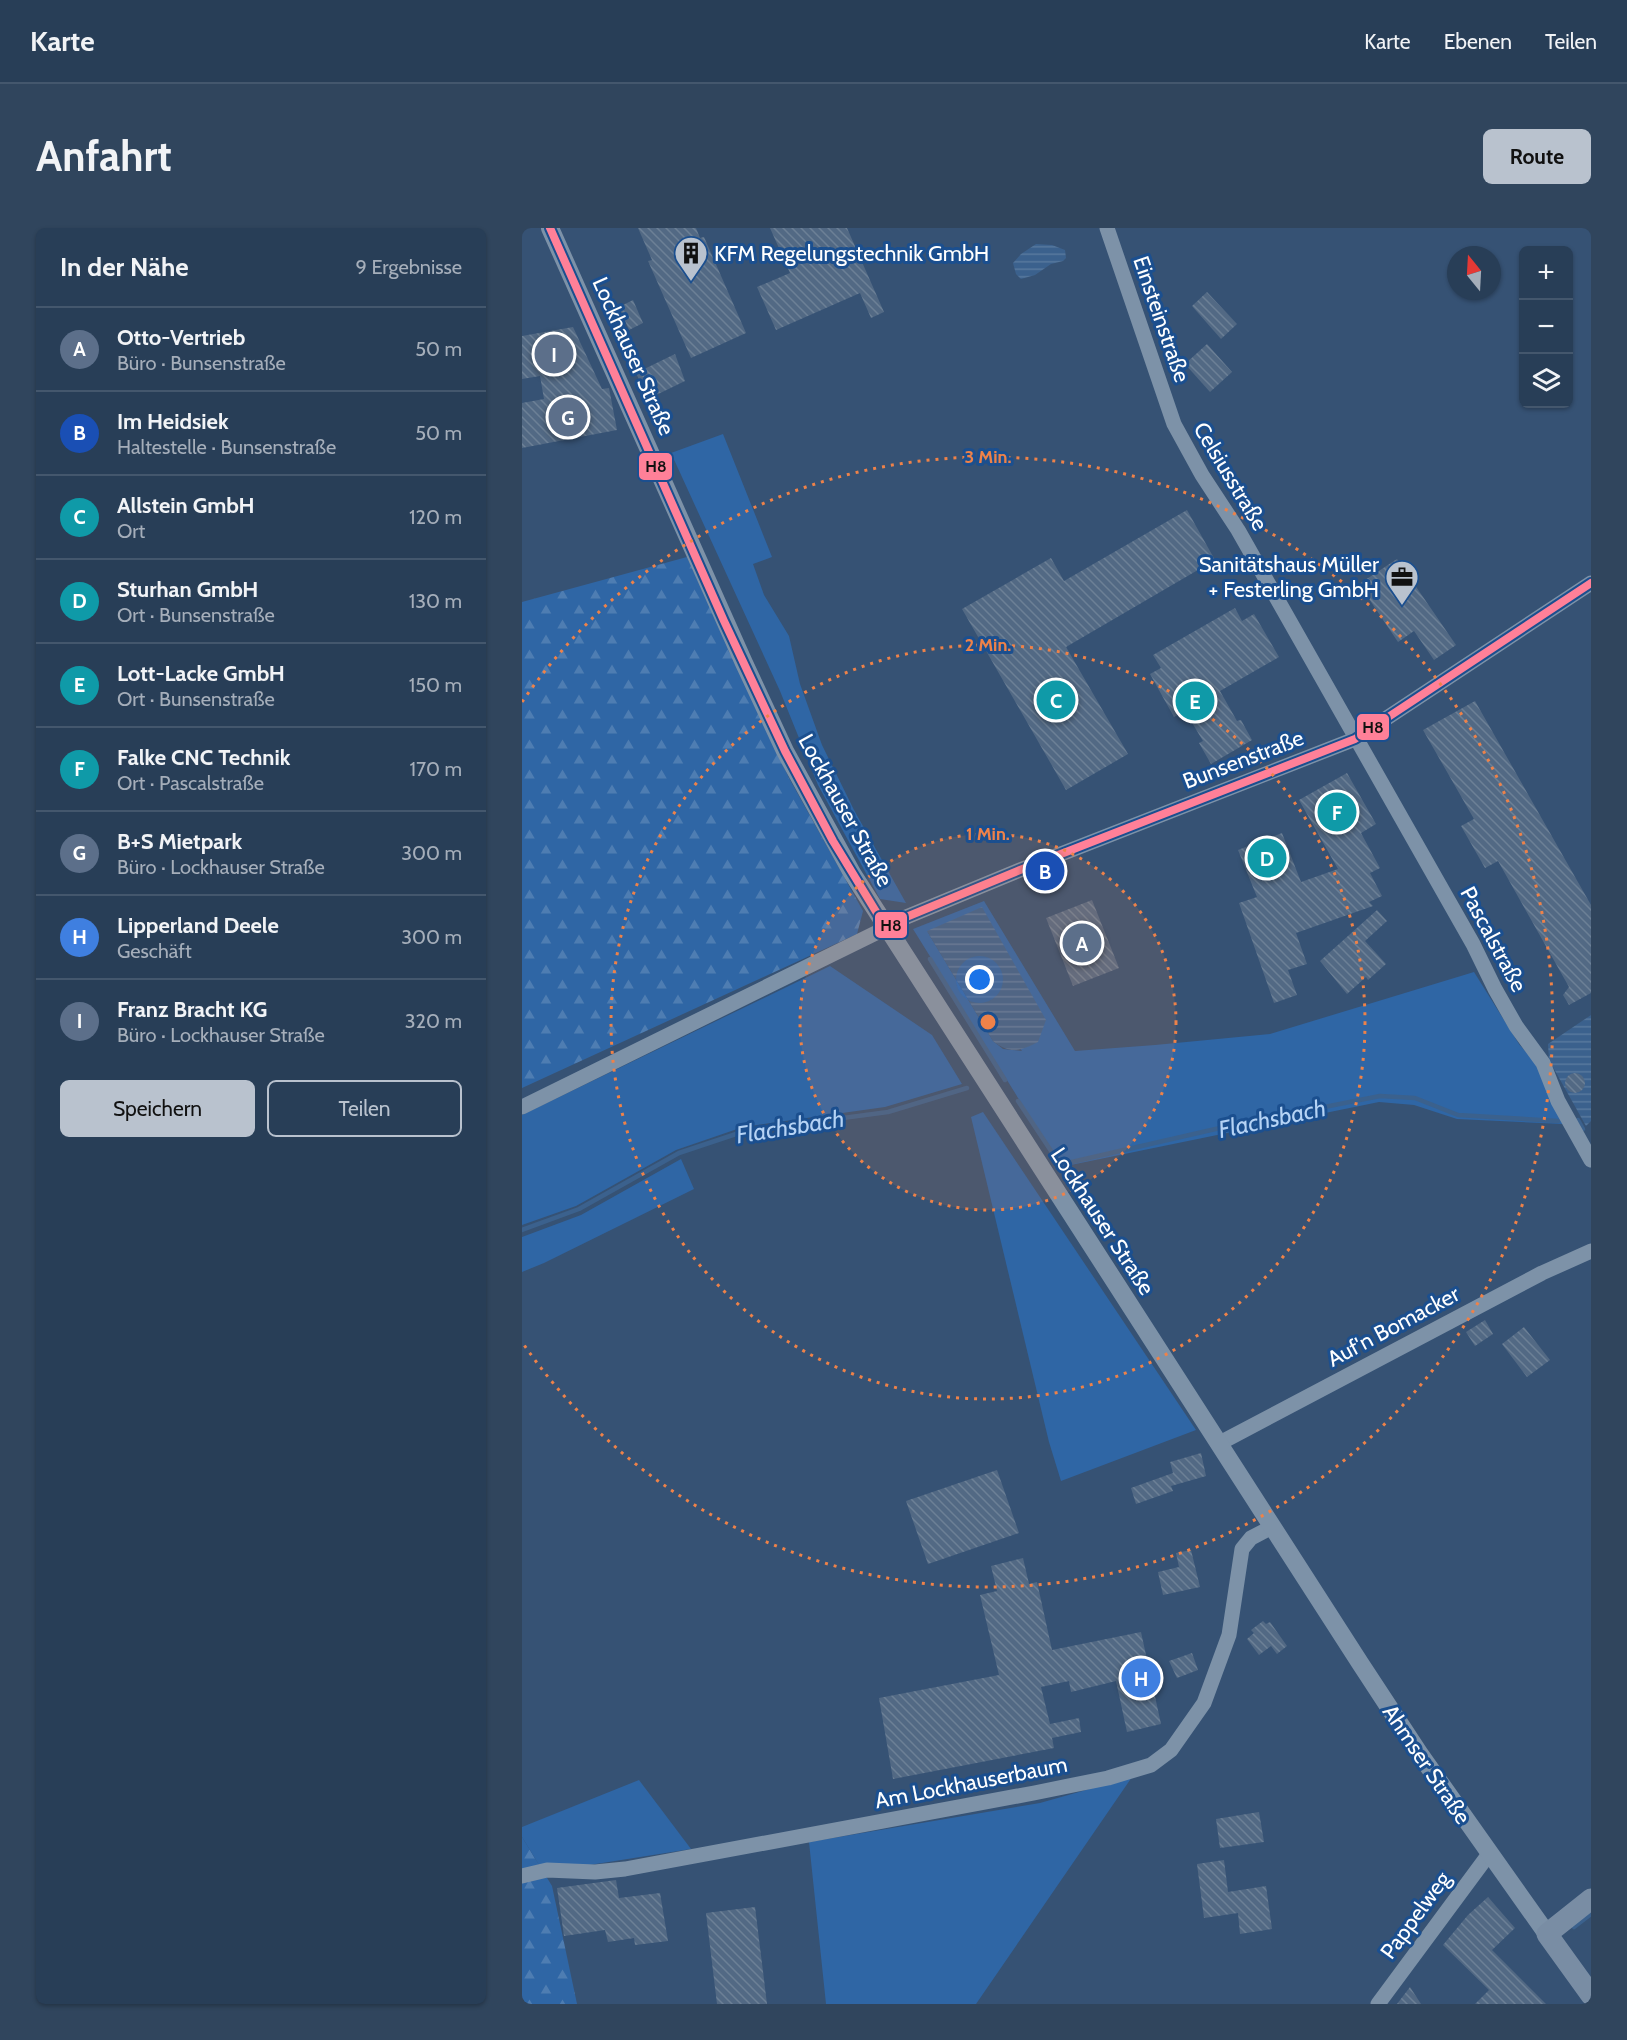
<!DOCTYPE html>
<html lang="de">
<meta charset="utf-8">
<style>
:root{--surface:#283e57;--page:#30455d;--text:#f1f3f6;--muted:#a5aeba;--line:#44576d;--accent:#b9c2ce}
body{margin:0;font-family:Cabin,sans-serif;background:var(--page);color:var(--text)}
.controls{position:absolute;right:18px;top:18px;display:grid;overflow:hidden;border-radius:9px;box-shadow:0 2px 4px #0004}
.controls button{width:54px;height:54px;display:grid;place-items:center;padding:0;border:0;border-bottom:2px solid var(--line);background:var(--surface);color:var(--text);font:30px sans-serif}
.compass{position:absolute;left:925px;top:18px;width:54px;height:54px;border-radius:50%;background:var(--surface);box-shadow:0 2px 4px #0004;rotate:342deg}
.you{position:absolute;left:458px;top:752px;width:21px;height:21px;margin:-15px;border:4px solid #fff;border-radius:50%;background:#1a73e8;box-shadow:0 0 0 9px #1a73e833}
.badge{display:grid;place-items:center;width:39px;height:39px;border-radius:50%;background:var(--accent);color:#fff;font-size:20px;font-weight:700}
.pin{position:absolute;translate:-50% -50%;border:3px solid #fff;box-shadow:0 2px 6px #0006}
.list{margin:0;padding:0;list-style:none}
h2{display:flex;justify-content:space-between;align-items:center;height:78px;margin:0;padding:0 24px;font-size:26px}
h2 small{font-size:20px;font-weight:400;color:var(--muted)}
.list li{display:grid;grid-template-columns:39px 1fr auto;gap:18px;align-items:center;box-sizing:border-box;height:84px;padding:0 24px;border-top:2px solid var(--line)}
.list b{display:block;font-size:22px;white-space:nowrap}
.list p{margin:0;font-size:20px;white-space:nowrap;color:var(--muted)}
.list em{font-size:20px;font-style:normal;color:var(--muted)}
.actions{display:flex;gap:12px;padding:18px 24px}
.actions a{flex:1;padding:14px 0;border:2px solid var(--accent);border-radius:9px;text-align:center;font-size:21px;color:var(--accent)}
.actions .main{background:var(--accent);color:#111}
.icon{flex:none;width:33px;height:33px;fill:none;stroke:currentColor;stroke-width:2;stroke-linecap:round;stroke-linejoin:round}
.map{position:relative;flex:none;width:1069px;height:1776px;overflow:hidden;border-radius:9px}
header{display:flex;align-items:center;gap:36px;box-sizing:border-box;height:84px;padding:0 30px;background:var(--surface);border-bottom:2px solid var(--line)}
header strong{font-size:28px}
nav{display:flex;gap:33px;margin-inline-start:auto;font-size:21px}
.intro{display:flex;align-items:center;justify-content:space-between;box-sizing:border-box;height:144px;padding:0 36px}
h1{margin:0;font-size:42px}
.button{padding:15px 27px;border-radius:9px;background:var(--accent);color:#111;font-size:21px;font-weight:700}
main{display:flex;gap:36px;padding:0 36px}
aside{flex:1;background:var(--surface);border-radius:9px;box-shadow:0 2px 4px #0004}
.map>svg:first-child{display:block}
.green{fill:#2f66a5;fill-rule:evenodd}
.forest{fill:url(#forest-firs)}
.water{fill:url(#water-rules)}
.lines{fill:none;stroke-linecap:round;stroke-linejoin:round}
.stream{stroke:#3b618d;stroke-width:4.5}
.building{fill:url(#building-back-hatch)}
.minor{stroke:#7d92a8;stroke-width:15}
.tertiary{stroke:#7d92a8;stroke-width:18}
.secondary{stroke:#798da4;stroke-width:21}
.bus-1-casing{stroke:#1b4f8f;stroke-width:12}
.bus-1{stroke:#ff8098;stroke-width:8}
.ring{fill:none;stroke:#ee8249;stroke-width:3;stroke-dasharray:3 6}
.labels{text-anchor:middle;stroke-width:6;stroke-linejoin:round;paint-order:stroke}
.poi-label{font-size:22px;fill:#fff;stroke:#1b4f8f;text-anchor:start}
.street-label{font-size:22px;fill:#fff;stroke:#1b4f8f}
.water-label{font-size:24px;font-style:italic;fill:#b5d3f5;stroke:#1b4f8f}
.centre{fill:#ee8249;stroke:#1b4f8f;stroke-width:3}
.ring-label{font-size:18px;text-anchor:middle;font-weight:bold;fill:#ee8249;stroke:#1b4f8f;stroke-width:6;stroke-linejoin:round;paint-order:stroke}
.line-badge{stroke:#1b4f8f;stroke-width:2}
.pale-badge-label{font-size:16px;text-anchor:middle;font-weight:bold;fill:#111}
</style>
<header>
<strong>Karte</strong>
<nav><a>Karte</a><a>Ebenen</a><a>Teilen</a></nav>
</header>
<div class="intro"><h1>Anfahrt</h1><a class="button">Route</a></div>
<main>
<aside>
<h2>In der Nähe<small>9 Ergebnisse</small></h2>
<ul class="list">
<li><span class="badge" style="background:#5c6f8a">A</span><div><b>Otto-Vertrieb</b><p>Büro · Bunsenstraße</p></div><em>50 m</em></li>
<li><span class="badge" style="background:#1a4fb4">B</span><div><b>Im Heidsiek</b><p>Haltestelle · Bunsenstraße</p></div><em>50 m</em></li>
<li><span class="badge" style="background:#0f9aa8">C</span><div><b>Allstein GmbH</b><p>Ort</p></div><em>120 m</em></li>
<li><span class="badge" style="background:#0f9aa8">D</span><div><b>Sturhan GmbH</b><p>Ort · Bunsenstraße</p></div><em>130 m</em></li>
<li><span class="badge" style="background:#0f9aa8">E</span><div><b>Lott-Lacke GmbH</b><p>Ort · Bunsenstraße</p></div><em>150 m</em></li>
<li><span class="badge" style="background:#0f9aa8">F</span><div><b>Falke CNC Technik</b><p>Ort · Pascalstraße</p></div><em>170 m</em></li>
<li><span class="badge" style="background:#5c6f8a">G</span><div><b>B+S Mietpark</b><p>Büro · Lockhauser Straße</p></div><em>300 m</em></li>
<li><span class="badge" style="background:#3f7fe0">H</span><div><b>Lipperland Deele</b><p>Geschäft</p></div><em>300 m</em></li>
<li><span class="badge" style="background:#5c6f8a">I</span><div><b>Franz Bracht KG</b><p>Büro · Lockhauser Straße</p></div><em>320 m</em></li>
</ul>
<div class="actions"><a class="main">Speichern</a><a>Teilen</a></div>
</aside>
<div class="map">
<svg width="1069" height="1776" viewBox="0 0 1069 1776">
<defs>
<pattern id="forest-firs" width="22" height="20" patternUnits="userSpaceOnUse" patternTransform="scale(1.5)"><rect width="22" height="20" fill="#2f66a5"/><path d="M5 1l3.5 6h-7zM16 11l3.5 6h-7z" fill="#4e7db2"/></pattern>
<pattern id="water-rules" width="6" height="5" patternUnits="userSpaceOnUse" patternTransform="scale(1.5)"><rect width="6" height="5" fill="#3b618d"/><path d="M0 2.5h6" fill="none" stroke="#58799e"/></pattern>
<pattern id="building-back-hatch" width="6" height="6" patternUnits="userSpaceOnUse" patternTransform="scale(1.5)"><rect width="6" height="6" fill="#526984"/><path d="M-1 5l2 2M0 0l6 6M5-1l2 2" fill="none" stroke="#6c8096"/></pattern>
</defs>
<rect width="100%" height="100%" fill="#365274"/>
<!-- green -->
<g class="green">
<polygon points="201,206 250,329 231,336 242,367 267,408 278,456 300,517 332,582 384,675 358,671 296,557 258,463 149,225"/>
<path d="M462,673L553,823L633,817L748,806L952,744L997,816L1018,840L1041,896L935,891L892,877L857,874L539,939L391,701ZM405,703L500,823L481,821L471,813Z"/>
<polygon points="308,738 410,807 440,856 363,879 221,899 154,922 54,978 0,997 0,887"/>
<polygon points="461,884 674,1202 539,1253 527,1214 449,889"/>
<polygon points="159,931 172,961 22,1035 0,1044 0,1009 59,987"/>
<polygon points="610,1549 454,1776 304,1776 287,1614 518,1575"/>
<polygon points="117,1552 169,1621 61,1638 17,1637 0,1609 0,1599"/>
</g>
<!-- forest -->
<g class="forest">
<polygon points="165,329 267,550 341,683 335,706 0,860 0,374"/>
<polygon points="0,1609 30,1658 55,1776 0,1776"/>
</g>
<!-- water -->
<g class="water">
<polygon points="514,16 530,17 543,22 544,30 541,33 529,36 513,47 499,51 494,46 491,35 499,26"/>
<path d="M460,679L524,792L516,814C499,823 487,826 471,813L405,703Z"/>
<polygon points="1069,787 1069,893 1064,898 1027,832 1026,816"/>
</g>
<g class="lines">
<!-- stream -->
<g class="stream">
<polyline points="408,731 483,852"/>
<polyline points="496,873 537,935 541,936 711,897 858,868 893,870 936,887 1036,893"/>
<polyline points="1054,893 1056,892 1061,901"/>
<polyline points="0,1002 57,981 157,925 223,903 366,884 445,860"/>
<polyline points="1052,1699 1069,1686"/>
</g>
</g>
<!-- building -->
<g class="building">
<polygon points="116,0 174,0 178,10 182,9 224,105 169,130 126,33 130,32"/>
<polygon points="248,0 325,0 362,84 349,90 338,65 254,102 235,59 268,45"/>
<polygon points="685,64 715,96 699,111 670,78"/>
<polygon points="111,72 121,95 107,102 97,79"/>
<polygon points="51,99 80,161 87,160 95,202 0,220 0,175 22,171 18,148 0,151 0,108"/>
<polygon points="685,116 710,144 688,164 663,136"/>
<polygon points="153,126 163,153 126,171 114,145"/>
<polygon points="665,282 693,332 544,419 606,526 544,562 440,381 529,330 542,353"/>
<polygon points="875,331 934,417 912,432 892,403 876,414 837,356"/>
<polygon points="713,380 720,393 732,386 757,429 698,463 715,493 719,492 730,512 689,536 677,515 681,513 663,483 652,489 628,446 639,440 631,427"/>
<polygon points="953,473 1069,677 1069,765 1047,777 1041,767 1047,759 976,633 963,640 939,598 952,591 901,502"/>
<polygon points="825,545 854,596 839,605 858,640 848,645 860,668 847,674 851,678 774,705 785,736 766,742 775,767 752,775 717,675 735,669 716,622 760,605 779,654 816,641 777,572"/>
<polygon points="570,672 597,740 551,758 524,690"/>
<polygon points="855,682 865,693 843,713 864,736 846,752 844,749 825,766 798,733"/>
<circle cx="1053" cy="855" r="10"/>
<polygon points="963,1092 971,1106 953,1118 944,1104"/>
<polygon points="1002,1099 1028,1132 1005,1149 980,1116"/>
<polygon points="679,1225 684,1248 649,1258 651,1263 614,1276 609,1260 651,1245 648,1234"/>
<polygon points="475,1242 497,1305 406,1336 384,1273"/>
<polygon points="669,1322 678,1359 641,1367 636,1344 657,1339 654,1325"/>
<polygon points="501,1330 507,1356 515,1354 530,1422 619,1404 639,1496 605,1504 594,1453 549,1464 547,1453 519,1459 528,1496 557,1490 559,1504 530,1510 532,1520 371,1551 357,1470 477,1447 458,1367 475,1363 469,1338"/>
<polygon points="741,1393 744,1396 748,1394 765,1418 755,1426 749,1418 737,1427 725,1411 732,1405 729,1402"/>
<polygon points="670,1425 676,1442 655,1450 647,1433"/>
<polygon points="737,1584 742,1614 698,1620 694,1591"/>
<polygon points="702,1632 706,1664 744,1658 750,1701 718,1706 716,1685 682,1690 675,1636"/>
<polygon points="94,1652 97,1670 138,1665 146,1713 113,1717 112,1710 86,1714 83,1702 42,1708 35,1660"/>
<polygon points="966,1669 993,1700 970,1722 1024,1776 953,1776 967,1762 921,1717 946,1687"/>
<polygon points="233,1679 245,1776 195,1776 184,1685"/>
<polygon points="888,1759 899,1776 875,1776"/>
</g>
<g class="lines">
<!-- minor -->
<g class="minor">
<polyline points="585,0 652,196 680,247 716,302 951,716 973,761 994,798 1021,835 1036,873 1069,932"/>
<polyline points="0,879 364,700 377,692 498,642 833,511 1069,355"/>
<polyline points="696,1216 1020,1045 1069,1023"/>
<polyline points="0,1648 25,1642 73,1644 103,1641 512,1565 586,1550 629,1537 649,1522 682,1475 707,1407 720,1321 729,1310 750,1299"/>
<polyline points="856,1776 967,1626"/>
</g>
<!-- tertiary -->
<polyline class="tertiary" points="28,0 222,435 263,523 330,645 838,1435 897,1525 1025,1706"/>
<!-- secondary -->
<polyline class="secondary" points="1069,1671 1025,1706 1069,1767"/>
<defs>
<polyline id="bus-1" points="28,0 202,393 263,523 311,613 364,700 377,692 498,642 833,511 1069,355"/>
</defs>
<!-- bus-1 casing -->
<use href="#bus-1" class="bus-1-casing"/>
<!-- bus-1 -->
<use href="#bus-1" class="bus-1"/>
</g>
<!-- distance rings -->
<circle cx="466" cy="794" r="188" fill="#ee8249" fill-opacity=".12"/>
<g class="ring">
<circle cx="466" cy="794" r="188"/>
<circle cx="466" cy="794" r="377"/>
<path d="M0 474A565 565 0 1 1 0 1114"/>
</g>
<!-- icons -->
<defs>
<symbol id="building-pin" viewBox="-11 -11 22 30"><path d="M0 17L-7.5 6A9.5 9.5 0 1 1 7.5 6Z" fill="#b9c2ce" stroke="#1b4f8f"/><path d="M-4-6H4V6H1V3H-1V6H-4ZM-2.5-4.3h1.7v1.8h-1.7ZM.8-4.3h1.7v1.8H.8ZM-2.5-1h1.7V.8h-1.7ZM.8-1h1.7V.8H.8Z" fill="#111"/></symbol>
<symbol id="office-pin" viewBox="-11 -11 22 30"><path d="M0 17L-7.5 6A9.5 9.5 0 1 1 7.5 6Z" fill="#b9c2ce" stroke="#1b4f8f"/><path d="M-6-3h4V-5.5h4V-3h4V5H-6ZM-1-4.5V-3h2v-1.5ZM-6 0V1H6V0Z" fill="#111"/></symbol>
</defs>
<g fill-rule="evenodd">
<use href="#building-pin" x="150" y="6" width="38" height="52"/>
<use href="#office-pin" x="861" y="330" width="38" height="52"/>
</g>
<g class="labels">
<!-- poi labels -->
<g class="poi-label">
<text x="192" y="33">KFM Regelungstechnik GmbH</text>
<text x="857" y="344" text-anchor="end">Sanitätshaus Müller<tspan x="857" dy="25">+ Festerling GmbH</tspan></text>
</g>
<!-- street labels -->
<g class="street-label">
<text transform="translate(640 91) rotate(71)" y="8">Einsteinstraße</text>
<text transform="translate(112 128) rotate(66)" y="8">Lockhauser Straße</text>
<text transform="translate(709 248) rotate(59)" y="8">Celsiusstraße</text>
<text transform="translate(721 531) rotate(-21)" y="8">Bunsenstraße</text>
<text transform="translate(324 582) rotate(61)" y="8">Lockhauser Straße</text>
<text transform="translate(972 711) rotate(62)" y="8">Pascalstraße</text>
<text transform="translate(581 993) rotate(57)" y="8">Lockhauser Straße</text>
<text transform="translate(871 1098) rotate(-28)" y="8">Auf'n Bomacker</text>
<text transform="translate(905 1536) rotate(56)" y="8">Ahmser Straße</text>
<text transform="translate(449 1554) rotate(-11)" y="8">Am Lockhauserbaum</text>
<text transform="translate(893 1687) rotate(-54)" y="8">Pappelweg</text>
</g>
<!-- water labels -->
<g class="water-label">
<text transform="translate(750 891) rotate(-12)" y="8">Flachsbach</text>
<text transform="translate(268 899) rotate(-9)" y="8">Flachsbach</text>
</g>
</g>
<circle cx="466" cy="794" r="9" class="centre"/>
<g class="ring-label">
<text x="466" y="235">3 Min.</text>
<text x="466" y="423">2 Min.</text>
<text x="466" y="612">1 Min.</text>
</g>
<g class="line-badge">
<rect x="116" y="224" width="35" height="29" rx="6" fill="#ff8098"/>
<rect x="834" y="485" width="34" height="28" rx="6" fill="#ff8098"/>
<rect x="352" y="683" width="34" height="28" rx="6" fill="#ff8098"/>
</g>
<g class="pale-badge-label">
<text x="134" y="244">H8</text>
<text x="851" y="505">H8</text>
<text x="369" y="703">H8</text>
</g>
</svg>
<div class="controls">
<button>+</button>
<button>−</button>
<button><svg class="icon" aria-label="layers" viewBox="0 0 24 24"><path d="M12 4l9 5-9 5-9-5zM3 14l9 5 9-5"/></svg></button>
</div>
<svg class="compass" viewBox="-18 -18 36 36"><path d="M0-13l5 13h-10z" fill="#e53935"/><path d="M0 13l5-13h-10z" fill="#a5aeba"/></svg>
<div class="you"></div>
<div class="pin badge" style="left:560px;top:715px;background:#5c6f8a">A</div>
<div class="pin badge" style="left:523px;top:643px;background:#1a4fb4">B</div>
<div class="pin badge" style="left:534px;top:472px;background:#0f9aa8">C</div>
<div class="pin badge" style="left:745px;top:630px;background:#0f9aa8">D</div>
<div class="pin badge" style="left:673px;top:473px;background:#0f9aa8">E</div>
<div class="pin badge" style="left:815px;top:584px;background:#0f9aa8">F</div>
<div class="pin badge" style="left:46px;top:189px;background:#5c6f8a">G</div>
<div class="pin badge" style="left:619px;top:1450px;background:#3f7fe0">H</div>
<div class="pin badge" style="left:32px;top:126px;background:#5c6f8a">I</div>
</div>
</main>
